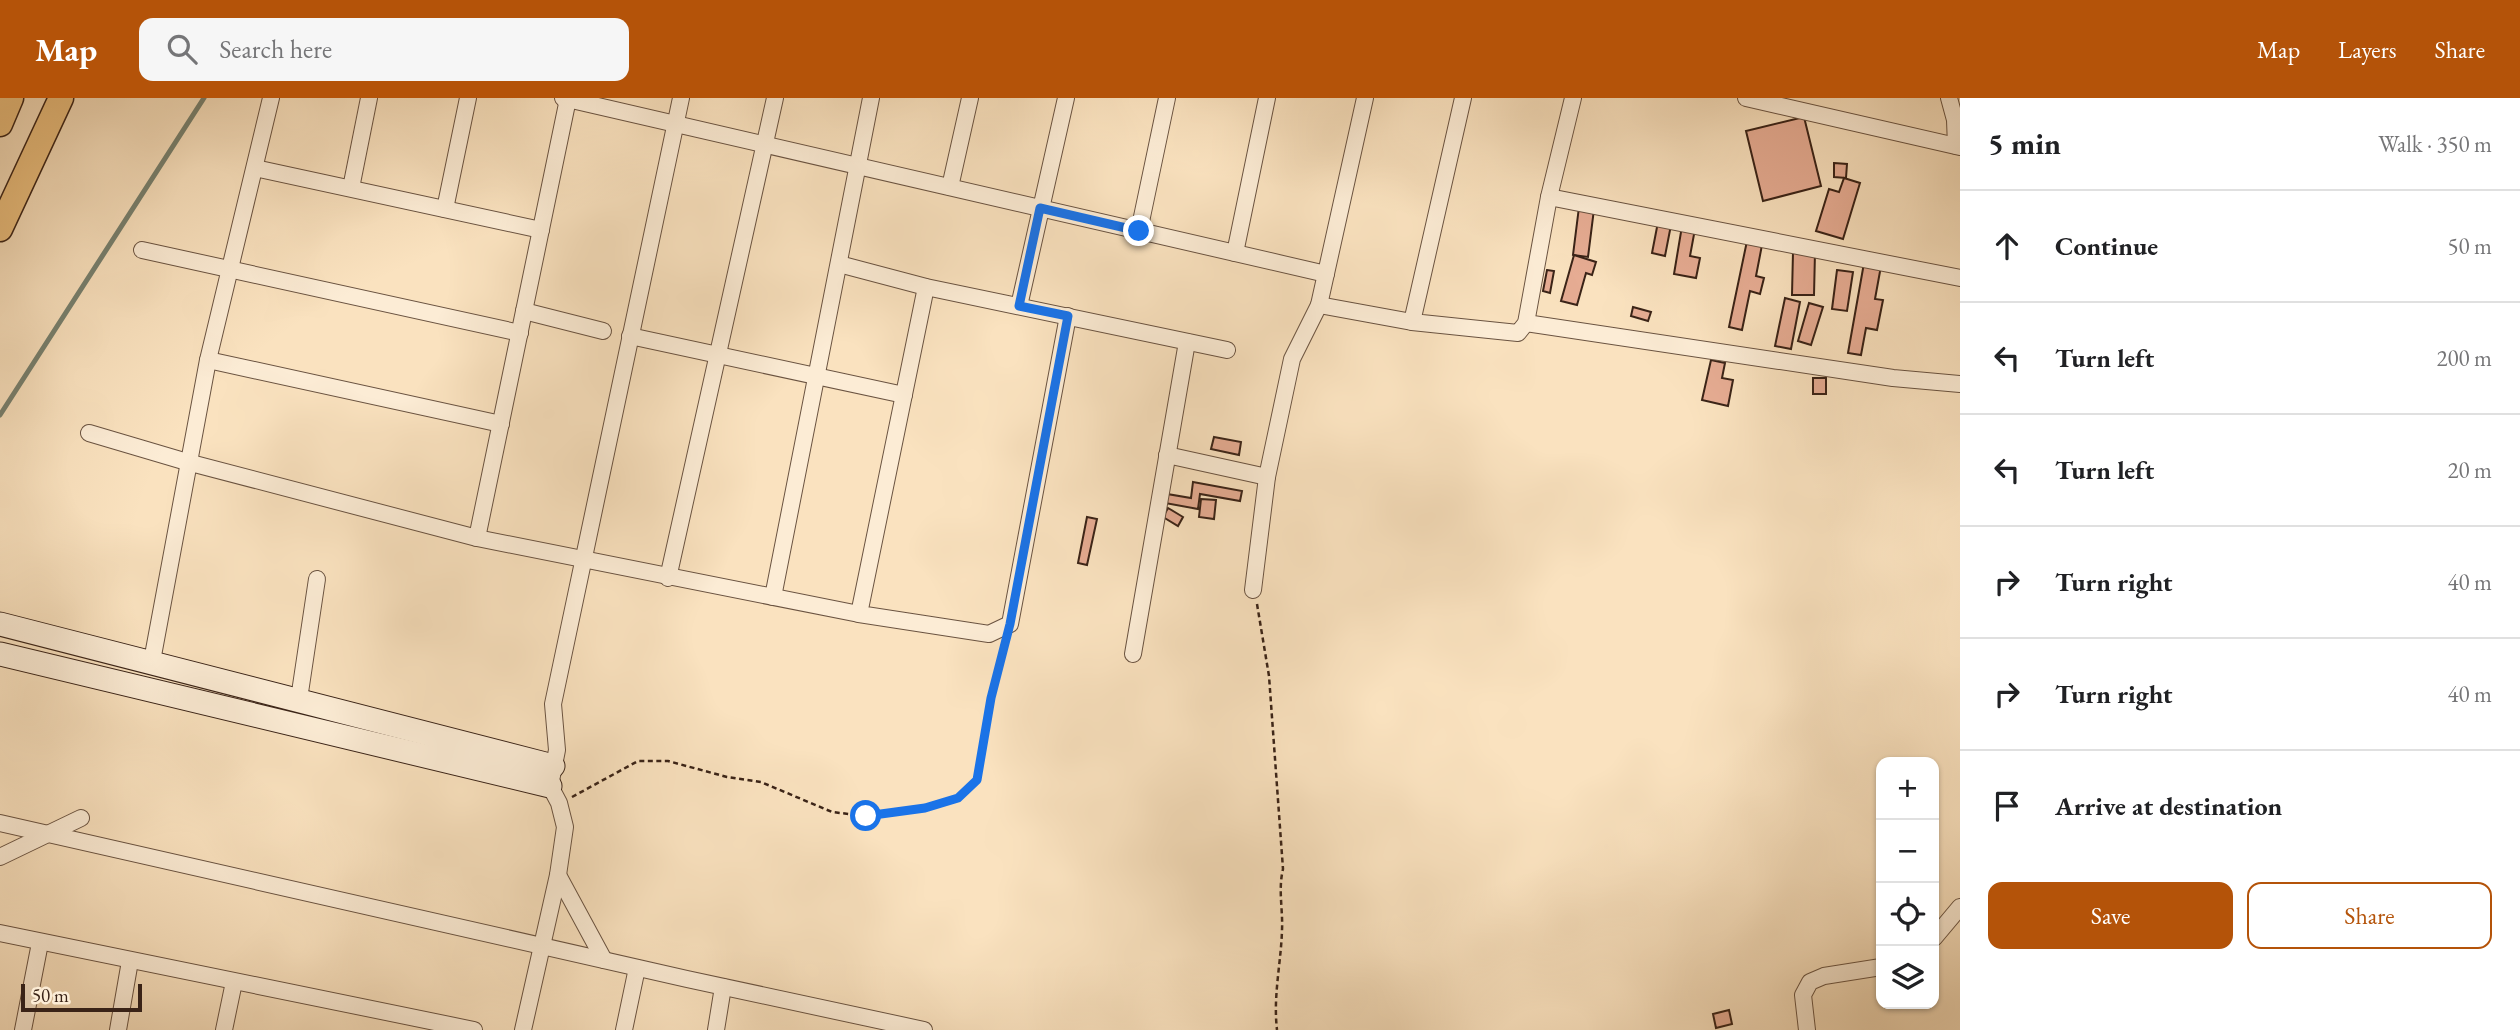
<!DOCTYPE html>
<meta charset="utf-8">
<style>
:root{--surface:#fff;--page:#f6f6f6;--text:#202124;--muted:#757577;--line:#e0e0e0;--accent:#b45309}
body{margin:0;font-family:"EB Garamond",serif;background:var(--page);color:var(--text)}
.controls{position:absolute;right:21px;bottom:21px;display:grid;overflow:hidden;border-radius:14px;box-shadow:0 2px 5px #0004}
.controls button{width:63px;height:63px;display:grid;place-items:center;padding:0;border:0;border-bottom:2px solid var(--line);background:var(--surface);color:var(--text);font:35px sans-serif}
.scale{position:absolute;left:21px;bottom:18px;width:121px;box-sizing:border-box;padding-left:7px;border:4px solid #3a2317;border-top:0;font-size:19px;line-height:24px;white-space:nowrap;color:#3a2317;-webkit-text-stroke:5px #fcecd5;paint-order:stroke}
.stop{position:absolute;width:21px;height:21px;margin:-16px;border:5px solid #1a73e8;border-radius:50%;background:#fff}
.stop.end{background:#1a73e8;border-color:#fff;box-shadow:0 2px 7px #0008}
.list{margin:0;padding:0;list-style:none}
h2{display:flex;justify-content:space-between;align-items:center;height:91px;margin:0;padding:0 28px;font-size:30px}
h2 small{font-size:23px;font-weight:400;color:var(--muted)}
.list li{display:grid;grid-template-columns:46px 1fr auto;gap:21px;align-items:center;box-sizing:border-box;height:112px;padding:0 28px;border-top:2px solid var(--line)}
.list b{display:block;font-size:26px;white-space:nowrap}
.list em{font-size:23px;font-style:normal;color:var(--muted)}
.actions{display:flex;gap:14px;padding:21px 28px}
.actions a{flex:1;padding:16px 0;border:2px solid var(--accent);border-radius:14px;text-align:center;font-size:24px;color:var(--accent)}
.actions .main{background:var(--accent);color:#fff}
.icon{flex:none;width:38px;height:38px;fill:none;stroke:currentColor;stroke-width:2;stroke-linecap:round;stroke-linejoin:round}
.map{position:relative;flex:none;width:1960px;height:932px;overflow:hidden}
header{display:flex;align-items:center;gap:42px;box-sizing:border-box;height:98px;padding:0 35px;background:var(--accent);color:#fff}
header strong{font-size:33px}
nav{display:flex;gap:38px;margin-inline-start:auto;font-size:24px}
.search{width:490px;height:63px;background:var(--page);display:flex;align-items:center;gap:18px;box-sizing:border-box;padding:0 24px;border-radius:14px;color:var(--muted);font-size:26px}
main{display:flex}
aside{flex:1;background:var(--surface)}
.map>svg:first-child{display:block}
.lines{fill:none;stroke-linecap:round;stroke-linejoin:round}
.stream{stroke:#778170;stroke-width:5}
.building{fill:#e6ac93;stroke:#3a2317;stroke-width:2}
.street-casing{stroke:#6a5341;stroke-width:18}
.secondary-casing{stroke:#3a2317;stroke-width:25}
.primary-casing{stroke:#3a2317;stroke-width:27}
.path{stroke:#3a2317;stroke-width:2.5;stroke-dasharray:5 3.5;stroke-linecap:butt}
.street{stroke:#fcecd5;stroke-width:16}
.secondary{stroke:#fcecd5;stroke-width:23}
.primary{stroke:#edc180;stroke-width:24}
.route{stroke:#1a73e8;stroke-width:9}
</style>
<header>
<strong>Map</strong>
<div class="search"><svg class="icon" aria-label="search" viewBox="0 0 24 24"><circle cx="10" cy="10" r="6"/><path d="M15 15l6 6"/></svg>Search here</div>
<nav><a>Map</a><a>Layers</a><a>Share</a></nav>
</header>
<main>
<div class="map">
<svg width="1960" height="932" viewBox="0 0 1960 932">
<rect width="100%" height="100%" fill="#fae2bf"/>
<filter id="stains"><feTurbulence type="fractalNoise" baseFrequency=".00286" numOctaves="4"/><feColorMatrix values="0 0 0 0 .2 0 0 0 0 .09 0 0 0 0 .02 0 0 0 .5 -.17"/></filter>
<radialGradient id="worn" r=".72"><stop offset=".6" stop-color="#630" stop-opacity="0"/><stop offset="1" stop-color="#630" stop-opacity=".3"/></radialGradient>
<g class="lines">
<!-- stream -->
<polyline class="stream" points="0,317 204,0"/>
</g>
<!-- building -->
<g class="building">
<polygon points="1804,19 1821,88 1763,103 1746,33"/>
<polygon points="1834,65 1847,66 1846,80 1834,79"/>
<polygon points="1844,80 1860,85 1843,141 1816,133 1829,91 1839,94"/>
<polygon points="1579,109 1594,111 1588,159 1573,157"/>
<polygon points="1658,124 1671,127 1665,158 1652,155"/>
<polygon points="1682,128 1695,131 1690,158 1700,160 1696,180 1674,176"/>
<polygon points="1747,143 1762,147 1756,178 1764,180 1760,196 1750,193 1742,232 1729,229"/>
<polygon points="1793,154 1815,154 1814,197 1792,197"/>
<polygon points="1574,157 1596,164 1592,177 1586,175 1577,207 1561,203"/>
<polygon points="1864,165 1881,168 1875,201 1883,202 1877,232 1866,230 1861,257 1848,255"/>
<polygon points="1547,172 1554,173 1550,195 1543,193"/>
<polygon points="1837,172 1853,174 1847,213 1832,211"/>
<polygon points="1785,200 1800,204 1791,251 1775,248"/>
<polygon points="1809,205 1823,209 1811,247 1798,243"/>
<polygon points="1633,209 1651,214 1648,223 1631,218"/>
<polygon points="1711,262 1725,265 1722,280 1733,282 1728,308 1702,302"/>
<rect x="1813" y="280" width="13" height="16"/>
<polygon points="1214,339 1241,344 1239,357 1211,351"/>
<polygon points="1193,384 1242,393 1240,403 1200,396 1198,411 1165,405 1167,396 1191,400"/>
<polygon points="1201,401 1216,402 1214,421 1199,419"/>
<polygon points="1168,410 1183,419 1178,428 1163,419"/>
<polygon points="1087,419 1097,421 1087,467 1078,465"/>
<polygon points="1729,912 1732,926 1716,930 1713,916"/>
</g>
<g class="lines">
<defs>
<g id="street">
<polyline points="563,0 1326,176"/>
<polyline points="1365,0 1319,207 1412,224"/>
<polyline points="1463,0 1412,224 1518,235 1526,225 1549,99 1573,0"/>
<polyline points="1746,0 1960,49"/>
<polyline points="1949,0 1955,22 1956,48"/>
<polyline points="255,70 541,132"/>
<polyline points="950,89 970,0"/>
<polyline points="351,90 369,0"/>
<polyline points="1549,99 1960,180"/>
<polyline points="445,111 468,0"/>
<polyline points="1139,133 1167,0"/>
<polyline points="142,152 520,235"/>
<polyline points="1235,155 1267,0"/>
<polyline points="839,166 926,189 1227,252"/>
<polyline points="926,189 859,516 989,536 1010,526 1068,218"/>
<polyline points="1019,208 1066,0"/>
<polyline points="524,213 603,233"/>
<polyline points="1526,225 1893,280 1960,286"/>
<polyline points="630,238 904,297"/>
<polyline points="208,262 501,326"/>
<polyline points="89,335 187,364 477,440 859,516"/>
<polyline points="1167,357 1267,379"/>
<polyline points="477,440 568,1"/>
<polyline points="668,480 775,0"/>
<polyline points="1253,492 1267,379 1292,261 1319,207"/>
<polyline points="773,499 871,0"/>
<polyline points="1133,556 1187,244"/>
<polyline points="152,563 208,262 271,0"/>
<polyline points="299,601 317,481"/>
<polyline points="0,725 687,881 924,932"/>
<polyline points="0,759 81,720"/>
<polyline points="558,777 604,862"/>
<polyline points="0,835 474,932"/>
<polyline points="1934,840 1960,809"/>
<polyline points="23,932 40,845"/>
<polyline points="118,932 130,863"/>
<polyline points="224,932 234,884"/>
<polyline points="523,932 558,777 565,729 559,705 550,688 557,652 553,606 681,0"/>
<polyline points="624,932 637,870"/>
<polyline points="716,932 723,889"/>
<polyline points="1807,932 1803,897 1810,884 1824,878 1881,869"/>
</g>
<g id="secondary">
<polyline points="0,526 553,668"/>
<polyline points="0,556 550,688"/>
</g>
<g id="primary">
<polyline points="0,26 11,0"/>
<polyline points="0,131 61,0"/>
</g>
</defs>
<!-- street casing -->
<use href="#street" class="street-casing"/>
<!-- secondary casing -->
<use href="#secondary" class="secondary-casing"/>
<!-- primary casing -->
<use href="#primary" class="primary-casing"/>
<!-- path -->
<g class="path">
<path d="M1257,506L1269,578L1283,771C1278,792 1283,811 1282,832C1281,866 1273,897 1277,932"/>
<polyline points="572,699 638,663 668,663 727,679 761,684 832,714 866,718 925,710 958,700 977,683 991,600 1005,547"/>
</g>
<!-- street -->
<use href="#street" class="street"/>
<!-- secondary -->
<use href="#secondary" class="secondary"/>
<!-- primary -->
<use href="#primary" class="primary"/>
</g>
<g class="lines">
<!-- route -->
<polyline class="route" points="866,718 925,710 958,700 977,682 991,600 1010,526 1068,218 1019,208 1040,110 1139,133"/>
</g>
<rect width="100%" height="100%" filter="url(#stains)"/>
<rect width="100%" height="100%" fill="url(#worn)"/>
</svg>
<div class="controls">
<button>+</button>
<button>−</button>
<button><svg class="icon" aria-label="locate" viewBox="0 0 24 24"><circle cx="12" cy="12" r="6"/><path d="M12 2v4M12 18v4M2 12h4M18 12h4"/></svg></button>
<button><svg class="icon" aria-label="layers" viewBox="0 0 24 24"><path d="M12 4l9 5-9 5-9-5zM3 14l9 5 9-5"/></svg></button>
</div>
<div class="scale">50 m</div>
<div class="stop" style="left:866px;top:718px"></div>
<div class="stop end" style="left:1139px;top:133px"></div>
</div>
<aside>
<h2>5 min<small>Walk · 350 m</small></h2>
<ul class="list">
<li><svg class="icon" aria-label="ahead" viewBox="0 0 24 24"><path d="M12 20V5M6 11l6-6 6 6"/></svg><div><b>Continue</b></div><em>50 m</em></li>
<li><svg class="icon" aria-label="left" viewBox="0 0 24 24"><path d="M17 20v-9H6M10 6l-5 5 5 5"/></svg><div><b>Turn left</b></div><em>200 m</em></li>
<li><svg class="icon" aria-label="left" viewBox="0 0 24 24"><path d="M17 20v-9H6M10 6l-5 5 5 5"/></svg><div><b>Turn left</b></div><em>20 m</em></li>
<li><svg class="icon" aria-label="right" viewBox="0 0 24 24"><path d="M7 20v-9h11M14 6l5 5-5 5"/></svg><div><b>Turn right</b></div><em>40 m</em></li>
<li><svg class="icon" aria-label="right" viewBox="0 0 24 24"><path d="M7 20v-9h11M14 6l5 5-5 5"/></svg><div><b>Turn right</b></div><em>40 m</em></li>
<li><svg class="icon" aria-label="arrive" viewBox="0 0 24 24"><path d="M6 21V4h12l-3 4 3 4H6"/></svg><div><b>Arrive at destination</b></div></li>
</ul>
<div class="actions"><a class="main">Save</a><a>Share</a></div>
</aside>
</main>
